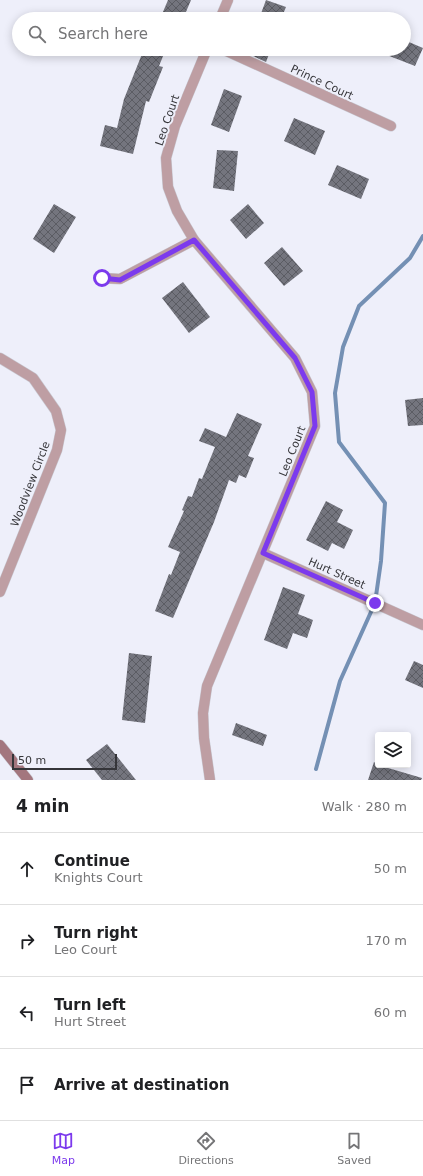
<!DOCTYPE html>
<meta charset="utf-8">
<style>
:root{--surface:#fff;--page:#f6f6f6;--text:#202124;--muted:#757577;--line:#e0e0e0;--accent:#7c3aed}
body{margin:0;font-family:"DejaVu Sans",sans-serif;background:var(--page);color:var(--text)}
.controls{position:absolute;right:12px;bottom:12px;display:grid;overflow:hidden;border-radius:4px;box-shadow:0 2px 10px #0003}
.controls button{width:36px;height:36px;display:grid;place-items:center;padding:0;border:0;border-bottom:1px solid var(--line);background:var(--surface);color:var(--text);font:20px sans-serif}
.scale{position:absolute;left:12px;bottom:10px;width:105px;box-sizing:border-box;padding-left:4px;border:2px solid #353539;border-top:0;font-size:11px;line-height:14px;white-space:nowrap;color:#353539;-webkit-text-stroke:3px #eeeffa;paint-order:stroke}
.stop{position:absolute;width:12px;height:12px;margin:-9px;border:3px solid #7c3aed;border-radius:50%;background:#fff}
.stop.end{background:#7c3aed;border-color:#fff;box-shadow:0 1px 4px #0008}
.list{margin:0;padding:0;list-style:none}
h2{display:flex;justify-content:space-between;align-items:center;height:52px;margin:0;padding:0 16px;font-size:17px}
h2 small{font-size:13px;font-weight:400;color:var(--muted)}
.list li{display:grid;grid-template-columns:26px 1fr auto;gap:12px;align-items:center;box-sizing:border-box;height:72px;padding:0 16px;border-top:1px solid var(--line)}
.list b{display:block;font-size:15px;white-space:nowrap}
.list p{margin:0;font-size:13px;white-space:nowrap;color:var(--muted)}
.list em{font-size:13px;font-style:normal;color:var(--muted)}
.icon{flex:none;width:22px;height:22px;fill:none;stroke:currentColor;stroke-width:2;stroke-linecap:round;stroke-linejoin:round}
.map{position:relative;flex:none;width:423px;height:780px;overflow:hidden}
.search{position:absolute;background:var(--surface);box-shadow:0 2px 10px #0003;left:12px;right:12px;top:12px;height:44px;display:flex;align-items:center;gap:10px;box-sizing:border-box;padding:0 14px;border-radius:22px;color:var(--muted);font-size:15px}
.sheet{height:340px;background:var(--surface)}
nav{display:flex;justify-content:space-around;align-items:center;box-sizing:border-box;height:56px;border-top:1px solid var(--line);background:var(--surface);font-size:11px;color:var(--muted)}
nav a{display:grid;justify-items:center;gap:2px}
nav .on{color:var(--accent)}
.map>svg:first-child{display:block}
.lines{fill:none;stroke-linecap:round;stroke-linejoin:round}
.stream{stroke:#7490b4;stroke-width:4}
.building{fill:url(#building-cross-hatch)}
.minor-casing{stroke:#c9cad3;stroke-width:11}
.secondary-casing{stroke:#c9cad3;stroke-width:11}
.minor{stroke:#be9ea3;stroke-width:10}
.secondary{stroke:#a3767e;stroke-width:10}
.route{stroke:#7c3aed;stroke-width:5}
.labels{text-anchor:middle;stroke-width:4;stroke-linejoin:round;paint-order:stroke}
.street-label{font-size:11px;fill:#353539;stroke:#eeeffa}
</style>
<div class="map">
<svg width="423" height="780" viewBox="0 0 423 780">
<defs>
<pattern id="building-cross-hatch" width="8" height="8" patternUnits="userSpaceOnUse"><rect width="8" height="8" fill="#74757e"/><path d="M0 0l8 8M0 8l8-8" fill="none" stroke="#5b5c63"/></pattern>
</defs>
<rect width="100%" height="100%" fill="#eeeffa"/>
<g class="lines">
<!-- stream -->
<polyline class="stream" points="316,769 340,681 375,603 381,561 385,503 339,442 335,393 343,347 359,306 410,258 423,236"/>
</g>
<!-- building -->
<g class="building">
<polygon points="168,0 191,0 183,19 160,19"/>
<polygon points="266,0 286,7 281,19 259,19"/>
<polygon points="404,40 423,48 415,66 374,50 404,49"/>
<polygon points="144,49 166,49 159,66 163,67 149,102 146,101 133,154 100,146 105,125 117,128 124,99"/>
<polygon points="238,49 271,49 266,62"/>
<polygon points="224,89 242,96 229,132 211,125"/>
<polygon points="294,118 325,131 315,155 284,141"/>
<polygon points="217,150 238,151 234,191 213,188"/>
<polygon points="337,165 369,179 361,199 328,185"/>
<polygon points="54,204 76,217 54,253 33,239"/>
<polygon points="248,204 264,223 246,239 230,220"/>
<polygon points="282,247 303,271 284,286 264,263"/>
<polygon points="183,282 210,317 189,333 162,298"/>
<polygon points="423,398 423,425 408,426 405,400"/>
<polygon points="237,413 262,424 248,456 254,458 246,478 239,475 236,483 229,480 214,522 173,618 155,611 169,574 171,575 180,552 168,547 184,511 182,510 188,496 192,497 199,478 202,479 215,447 199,441 205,428 226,437"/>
<polygon points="326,501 343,510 337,522 353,530 344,549 332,543 328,551 306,540"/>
<polygon points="283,587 305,595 298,614 313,620 307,638 293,633 287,649 264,640"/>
<polygon points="129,653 152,656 145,723 122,720"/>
<polygon points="414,661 423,665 423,688 405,680"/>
<polygon points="236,723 267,735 263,746 232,735"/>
<polygon points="107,744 136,780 102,780 86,760"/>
<polygon points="374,762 378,765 422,778 421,780 368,780"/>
</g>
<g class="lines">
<defs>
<g id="minor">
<polyline points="220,19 228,0"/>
<polyline points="207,49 175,126 166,158 168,187 177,211 194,240 295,358 312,392 315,426 207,686 203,713 204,738 210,780"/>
<polyline points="222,49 391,126"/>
<polyline points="102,278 120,279 194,240"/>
<polyline points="0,358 33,378 56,411 61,430 57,450 0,592"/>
<polyline points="263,553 423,625"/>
</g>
<polyline id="secondary" points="0,745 28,780"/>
</defs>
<!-- minor casing -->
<use href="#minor" class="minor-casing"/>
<!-- secondary casing -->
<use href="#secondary" class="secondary-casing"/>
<!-- minor -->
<use href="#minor" class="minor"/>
<!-- secondary -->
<use href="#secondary" class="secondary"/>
</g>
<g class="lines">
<!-- route -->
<polyline class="route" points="102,278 120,280 194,240 295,358 312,392 315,426 263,553 375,603"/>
</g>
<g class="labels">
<!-- street labels -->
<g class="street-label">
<text transform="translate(322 82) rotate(25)" y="4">Prince Court</text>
<text transform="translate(167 120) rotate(-71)" y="4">Leo Court</text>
<text transform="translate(292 451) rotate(-68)" y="4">Leo Court</text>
<text transform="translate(30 484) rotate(-69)" y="4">Woodview Circle</text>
<text transform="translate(337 573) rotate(24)" y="4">Hurt Street</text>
</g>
</g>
</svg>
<div class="controls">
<button><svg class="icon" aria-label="layers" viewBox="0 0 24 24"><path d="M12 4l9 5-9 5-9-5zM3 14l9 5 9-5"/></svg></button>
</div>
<div class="scale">50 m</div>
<div class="stop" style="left:102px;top:278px"></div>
<div class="stop end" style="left:375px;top:603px"></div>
<div class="search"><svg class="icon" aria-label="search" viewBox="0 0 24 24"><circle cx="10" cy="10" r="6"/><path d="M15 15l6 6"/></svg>Search here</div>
</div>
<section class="sheet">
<h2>4 min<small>Walk · 280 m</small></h2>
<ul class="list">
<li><svg class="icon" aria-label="ahead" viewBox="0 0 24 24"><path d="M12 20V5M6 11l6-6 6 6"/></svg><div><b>Continue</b><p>Knights Court</p></div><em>50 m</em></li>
<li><svg class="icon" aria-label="right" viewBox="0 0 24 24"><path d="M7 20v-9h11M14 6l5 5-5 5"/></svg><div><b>Turn right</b><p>Leo Court</p></div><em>170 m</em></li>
<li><svg class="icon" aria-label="left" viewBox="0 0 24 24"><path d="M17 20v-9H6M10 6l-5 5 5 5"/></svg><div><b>Turn left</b><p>Hurt Street</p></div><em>60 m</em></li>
<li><svg class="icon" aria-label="arrive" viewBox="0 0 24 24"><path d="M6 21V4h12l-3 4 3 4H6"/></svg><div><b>Arrive at destination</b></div></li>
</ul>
</section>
<nav>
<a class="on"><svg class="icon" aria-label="map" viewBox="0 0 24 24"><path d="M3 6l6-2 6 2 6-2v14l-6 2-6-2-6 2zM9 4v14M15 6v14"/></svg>Map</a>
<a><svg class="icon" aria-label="directions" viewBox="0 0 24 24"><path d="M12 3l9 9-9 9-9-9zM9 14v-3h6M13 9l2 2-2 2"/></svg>Directions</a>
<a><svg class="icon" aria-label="saved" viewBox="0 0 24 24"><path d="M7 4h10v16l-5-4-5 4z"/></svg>Saved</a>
</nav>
